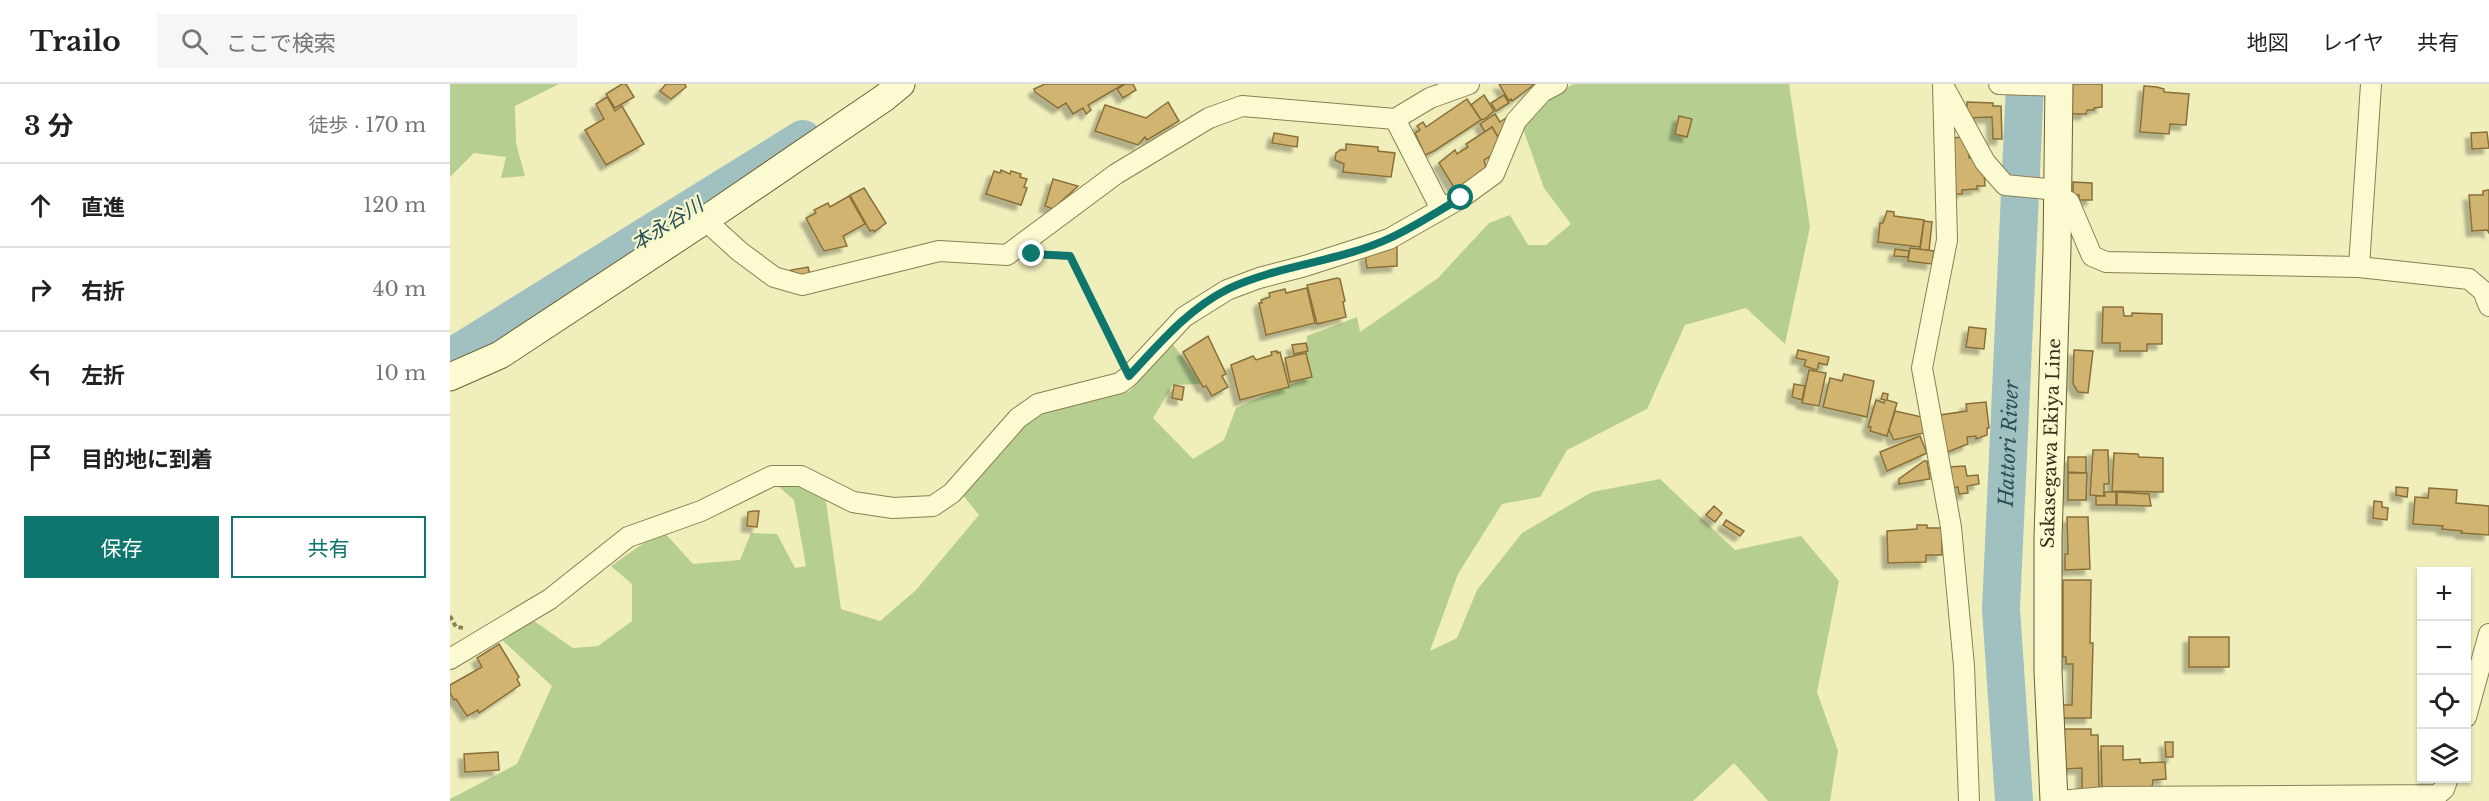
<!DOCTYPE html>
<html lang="ja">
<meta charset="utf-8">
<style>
:root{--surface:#fff;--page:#f6f6f6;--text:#222;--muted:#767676;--line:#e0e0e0;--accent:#0f766e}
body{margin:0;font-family:"Libre Baskerville","Noto Sans JP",serif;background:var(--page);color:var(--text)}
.controls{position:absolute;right:18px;bottom:18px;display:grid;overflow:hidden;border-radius:0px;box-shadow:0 2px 4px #0004}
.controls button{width:54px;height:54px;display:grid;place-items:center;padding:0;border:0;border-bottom:2px solid var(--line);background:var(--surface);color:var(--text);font:30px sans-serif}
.stop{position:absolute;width:18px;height:18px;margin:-14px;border:4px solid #0f766e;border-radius:50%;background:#fff}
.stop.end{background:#0f766e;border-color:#fff;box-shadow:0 2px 6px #0008}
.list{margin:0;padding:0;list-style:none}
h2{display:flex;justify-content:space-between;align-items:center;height:78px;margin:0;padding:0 24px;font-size:26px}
h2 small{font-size:20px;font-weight:400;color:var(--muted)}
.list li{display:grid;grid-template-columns:39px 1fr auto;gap:18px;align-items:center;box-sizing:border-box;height:84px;padding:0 24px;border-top:2px solid var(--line)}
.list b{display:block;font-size:22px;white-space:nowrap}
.list em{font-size:20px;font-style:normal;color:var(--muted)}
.actions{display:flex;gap:12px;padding:18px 24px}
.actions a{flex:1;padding:14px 0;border:2px solid var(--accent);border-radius:0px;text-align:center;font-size:21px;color:var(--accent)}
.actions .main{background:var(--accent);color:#fff}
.icon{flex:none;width:33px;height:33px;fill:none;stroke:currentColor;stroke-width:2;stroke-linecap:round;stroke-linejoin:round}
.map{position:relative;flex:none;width:2039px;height:717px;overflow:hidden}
header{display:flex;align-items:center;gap:36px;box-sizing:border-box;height:84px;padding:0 30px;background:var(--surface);border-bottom:2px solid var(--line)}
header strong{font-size:28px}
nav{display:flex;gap:33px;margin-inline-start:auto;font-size:21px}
.search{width:420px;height:54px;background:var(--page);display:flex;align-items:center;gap:15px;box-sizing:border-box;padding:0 21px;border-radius:0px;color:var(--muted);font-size:22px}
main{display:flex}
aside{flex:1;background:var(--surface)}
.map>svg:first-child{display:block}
.green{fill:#b6cf90}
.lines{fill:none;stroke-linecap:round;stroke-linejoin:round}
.river{stroke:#a1c1c1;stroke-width:38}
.building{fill:#d1b470;stroke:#897039;stroke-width:1.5;filter:url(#shadow)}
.minor-casing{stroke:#897f55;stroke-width:22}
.secondary-casing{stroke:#6a6038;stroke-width:29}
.path{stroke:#897f55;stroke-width:4;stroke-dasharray:4.5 3;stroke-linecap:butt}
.minor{stroke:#fbfad0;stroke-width:20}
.secondary{stroke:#fbfad0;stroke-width:27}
.route{stroke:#0f766e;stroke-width:8}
.labels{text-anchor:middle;stroke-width:4.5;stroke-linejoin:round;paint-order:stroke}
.street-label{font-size:18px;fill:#37301b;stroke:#f7f7cc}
.water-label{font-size:20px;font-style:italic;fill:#294e58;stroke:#f7f7cc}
</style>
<header>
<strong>Trailo</strong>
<div class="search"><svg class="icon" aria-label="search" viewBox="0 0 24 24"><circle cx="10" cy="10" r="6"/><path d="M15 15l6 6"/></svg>ここで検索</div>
<nav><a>地図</a><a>レイヤ</a><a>共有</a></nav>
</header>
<main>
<aside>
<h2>3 分<small>徒歩 · 170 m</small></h2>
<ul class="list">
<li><svg class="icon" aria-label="ahead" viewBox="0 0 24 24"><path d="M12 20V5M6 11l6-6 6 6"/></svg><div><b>直進</b></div><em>120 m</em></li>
<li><svg class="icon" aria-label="right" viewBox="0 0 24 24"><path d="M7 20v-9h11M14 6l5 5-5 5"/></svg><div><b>右折</b></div><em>40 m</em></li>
<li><svg class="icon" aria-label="left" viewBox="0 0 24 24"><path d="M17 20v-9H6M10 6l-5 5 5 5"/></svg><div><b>左折</b></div><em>10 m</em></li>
<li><svg class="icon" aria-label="arrive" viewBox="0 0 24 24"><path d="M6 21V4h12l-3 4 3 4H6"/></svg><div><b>目的地に到着</b></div></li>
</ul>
<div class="actions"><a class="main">保存</a><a>共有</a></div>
</aside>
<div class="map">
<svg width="2039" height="717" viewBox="0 0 2039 717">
<defs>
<filter id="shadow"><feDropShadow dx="-5.5" dy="5.5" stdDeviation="1.5" flood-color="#0004"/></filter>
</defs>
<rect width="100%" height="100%" fill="#f0efbc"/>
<!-- green -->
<g class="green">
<polygon points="0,0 109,0 65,22 66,59 75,92 51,94 56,73 24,69 0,93"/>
<polygon points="1124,0 1339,0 1360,143 1335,260 1296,224 1235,241 1197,325 1117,366 1090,413 1052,420 1008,490 980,567 1007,554 1027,506 1072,449 1142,408 1210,395 1285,466 1351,452 1389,497 1367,608 1388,667 1380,717 1318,717 1284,679 1243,717 0,717 0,715 67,680 102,602 52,556 84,537 123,564 148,562 182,537 182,500 161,482 212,446 243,480 290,476 301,449 327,450 345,484 356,482 344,416 329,403 344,400 376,417 391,525 430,537 466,506 529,431 512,410 589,324 625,315 672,310 680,307 721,258 753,300 723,301 703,334 743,375 774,356 786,324 855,294 857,252 907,233 910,248 988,194 1039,139 1060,131 1078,161 1096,161 1121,140 1094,104 1073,45 1106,9"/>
</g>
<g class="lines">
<!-- river -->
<g class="river">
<polyline points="0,274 353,55"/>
<path id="s1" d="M1564,717L1551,525L1575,0"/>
</g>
</g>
<!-- building -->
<g class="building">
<polygon points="172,0 176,0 184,13 165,24 156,10"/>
<polygon points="216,0 235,0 236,3 221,15 210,7"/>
<polygon points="595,0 674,0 638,21 641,26 636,30 633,24 623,30 616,19 608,24 585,8 584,5"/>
<polygon points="675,0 683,0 686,6 673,14 667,5"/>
<polygon points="1049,0 1085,0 1062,17 1061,15 1059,17"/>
<polygon points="1621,0 1652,0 1652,23 1644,24 1644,26 1637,26 1636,30 1620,30"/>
<polygon points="1694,2 1707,3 1714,5 1714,8 1739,10 1736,41 1720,40 1719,50 1690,48"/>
<polygon points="1034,11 1044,27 1036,34 1031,36 1021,21"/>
<polygon points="1054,11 1059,19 1046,27 1041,19"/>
<polygon points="157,13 165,27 172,22 194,60 156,81 135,46 154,35 146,20"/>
<polygon points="1017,15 1031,36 984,67 975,71 965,49 970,46 967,42 973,38 976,43"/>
<polygon points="718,18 729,37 697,56 695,53 688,61 645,47 655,21 696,34"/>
<polygon points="1517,18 1543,19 1543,22 1551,22 1552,55 1543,55 1542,33 1517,34"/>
<polygon points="1045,30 1050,38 1056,34 1053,50 1048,53 1042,43 1035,48 1030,40"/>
<polygon points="1229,32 1242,35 1237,53 1225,50"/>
<polygon points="1042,43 1051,58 1044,63 1047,68 1034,76 1037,87 1006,107 989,79 1005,66 1007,70 1018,63 1016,60"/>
<polygon points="2037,48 2039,64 2022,65 2021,49"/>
<polygon points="824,49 848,53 847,63 822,59"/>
<polygon points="1514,53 1519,59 1519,74 1529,74 1529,87 1534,87 1535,102 1527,102 1527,105 1512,106 1512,110 1503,110 1500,54"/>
<polygon points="896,60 928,63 928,67 945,69 941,93 893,88 894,80 885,76 886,69 890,66 896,66"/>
<polygon points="551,86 560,90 561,87 571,90 570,93 577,95 574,103 577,104 571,121 536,110 544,87 550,89"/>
<polygon points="603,95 628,102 603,125 595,122"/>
<polygon points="1623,98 1642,99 1642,116 1629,116 1629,111 1623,111"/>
<polygon points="414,104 436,139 424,148 423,146 420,147 400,111"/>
<polygon points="2039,106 2039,149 2037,146 2022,147 2019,111 2033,111 2033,107"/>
<polygon points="399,112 415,140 393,152 397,162 374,167 356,134 366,129 364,126 378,119 380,123"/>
<polygon points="1437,127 1444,128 1444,132 1474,136 1470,163 1428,158 1430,139 1433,139"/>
<polygon points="1474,137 1482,138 1479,167 1470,166"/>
<polygon points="947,161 947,182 917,184 915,171"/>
<polygon points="1460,164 1484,167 1482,180 1458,177"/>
<polygon points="1445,165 1459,167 1458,173 1444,172"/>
<polygon points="358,183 360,191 343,194 341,186"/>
<polygon points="887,194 890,195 895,217 893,218 896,233 867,240 857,201"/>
<polygon points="857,204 865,239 816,251 809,219 812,219 811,216 820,213 819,209 835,205 836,209"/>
<polygon points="1653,223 1673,223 1674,232 1682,232 1682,229 1712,230 1712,260 1697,260 1697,267 1670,267 1670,259 1652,259"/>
<polygon points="1519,243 1536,245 1534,265 1516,263"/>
<polygon points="758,252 776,290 772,292 778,303 762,312 756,302 753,303 733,268"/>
<polygon points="856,259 858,267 844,270 842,261"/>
<polygon points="1348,266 1379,273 1377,281 1369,279 1367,286 1354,282 1356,276 1346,274"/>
<polygon points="1624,266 1643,267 1638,309 1628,308 1623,300"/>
<polygon points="827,267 827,269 830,268 839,303 790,316 781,281 803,272 806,276 822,271 821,268"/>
<polygon points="856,269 862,293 840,298 835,274"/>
<polygon points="1359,286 1376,289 1369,322 1352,319"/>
<polygon points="1394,290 1424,297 1417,333 1373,323 1380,294 1392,297"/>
<polygon points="1344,300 1355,302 1352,316 1342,313"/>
<polygon points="724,301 734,303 732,316 722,314"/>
<polygon points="1433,309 1438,310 1437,316 1447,319 1437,352 1420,347 1421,343 1418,343 1426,316 1434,319 1435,316 1431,315"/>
<polygon points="1536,318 1539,344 1537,344 1537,351 1526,355 1526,352 1517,353 1518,360 1495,369 1490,331 1517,327 1516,320"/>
<polygon points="1445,327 1472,333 1474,349 1444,356 1439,346"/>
<polygon points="1470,352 1477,369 1437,387 1430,368"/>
<polygon points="1643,366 1658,366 1659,400 1654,400 1654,412 1640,411"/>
<polygon points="1664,369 1688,370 1689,373 1713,374 1713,408 1662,407"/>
<polygon points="1618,373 1636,373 1636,389 1618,388"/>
<polygon points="1474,377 1477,377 1480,395 1449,400 1449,395"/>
<polygon points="1515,382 1517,392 1528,391 1529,400 1517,402 1518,409 1509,410 1508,403 1500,404 1498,383"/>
<polygon points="1618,389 1637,389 1636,416 1618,416"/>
<polygon points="1946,403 1958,404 1957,413 1946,411"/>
<polygon points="1979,404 2007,406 2006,419 2039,422 2039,451 2011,449 2012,447 1992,445 1993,442 1963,440 1965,413 1978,414"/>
<polygon points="1654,408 1666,408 1666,421 1646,421 1646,412 1655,412"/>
<polygon points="1667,408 1699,410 1701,422 1667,421"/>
<polygon points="1924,417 1932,418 1932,423 1938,424 1937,436 1923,434"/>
<polygon points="1264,422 1272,429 1265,438 1256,431"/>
<polygon points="303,427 309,427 307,443 297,442 298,428"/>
<polygon points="1617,433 1638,433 1640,485 1615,486 1615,470 1618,470"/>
<polygon points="1276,436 1294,447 1290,452 1273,441"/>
<polygon points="1467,441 1477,441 1477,444 1492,444 1492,471 1476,471 1476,478 1438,479 1437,447 1467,445"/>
<polygon points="1613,496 1641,496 1640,559 1643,559 1641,634 1611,634 1611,621 1622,621 1623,580 1616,580 1616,573 1613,573"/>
<rect x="1739" y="553" width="40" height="30"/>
<polygon points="49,560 69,593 67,595 70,601 29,629 28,626 17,632 6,615 4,616 0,609 0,601 32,583 27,574"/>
<polygon points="1612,645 1641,645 1641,651 1648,651 1649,707 1632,707 1632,684 1614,685"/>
<polygon points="1715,658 1723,658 1723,673 1716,673"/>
<polygon points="1651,662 1673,662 1673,676 1690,675 1690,679 1715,678 1716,695 1703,696 1702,703 1652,705"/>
<polygon points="48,668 49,686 15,688 14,670"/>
</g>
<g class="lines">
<defs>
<g id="minor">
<polyline points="1493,0 1497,156 1472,284 1501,443 1514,582 1519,717"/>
<polyline points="1549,0 1609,2"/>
<polyline points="1495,5 1535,78 1555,101 1598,105 1619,118 1642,172 1656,178 1909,183 2019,195 2033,207 2039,222"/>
<polyline points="945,35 991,125"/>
<polyline points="255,136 289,167 324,193 352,201 489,167 557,171 666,90 759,34 792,22 945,35 980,14 1019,0"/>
<polyline points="1909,183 1921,0"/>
<polyline points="0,575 100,515 178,453 251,427 322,392 351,392 403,418 443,424 483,422 502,409 568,334 588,320 670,299 679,292 734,233 777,206 809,194 855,182 939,155 1011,114 1044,90 1066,37 1092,8 1107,0"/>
<polyline points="2016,633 2039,550"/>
<polyline points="1608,717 1656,713 1987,711 1994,705 1998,694"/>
</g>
<g id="secondary">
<polyline points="0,293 50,271 255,136 434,14 451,0"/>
<path id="s2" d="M1604,717L1598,587V454L1607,165L1609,0"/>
</g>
</defs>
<!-- minor casing -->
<use href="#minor" class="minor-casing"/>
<!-- secondary casing -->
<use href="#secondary" class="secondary-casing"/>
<!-- path -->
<g class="path">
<polyline points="591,171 620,173 670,274"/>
<polyline points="0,532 6,543 14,544"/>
</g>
<!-- minor -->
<use href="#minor" class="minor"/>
<!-- secondary -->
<use href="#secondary" class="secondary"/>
</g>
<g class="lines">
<!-- route -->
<path class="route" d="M582,170L620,172L679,292C709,260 738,225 778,205C828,181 889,178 940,154C964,143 988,127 1011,114"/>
</g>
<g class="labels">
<!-- street labels -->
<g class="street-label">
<text dy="6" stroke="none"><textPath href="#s2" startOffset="358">Sakasegawa Ekiya Line</textPath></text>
</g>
<!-- water labels -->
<g class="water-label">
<text transform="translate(217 140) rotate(-32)" y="7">本永谷川</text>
<text dy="7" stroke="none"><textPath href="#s1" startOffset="358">Hattori River</textPath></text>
</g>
</g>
</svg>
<div class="controls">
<button>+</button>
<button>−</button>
<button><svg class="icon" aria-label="locate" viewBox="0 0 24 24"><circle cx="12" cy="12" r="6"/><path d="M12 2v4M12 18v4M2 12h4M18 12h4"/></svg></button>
<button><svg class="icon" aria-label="layers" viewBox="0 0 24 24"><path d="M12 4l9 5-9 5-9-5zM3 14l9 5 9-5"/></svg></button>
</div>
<div class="stop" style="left:1011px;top:114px"></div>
<div class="stop end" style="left:582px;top:170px"></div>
</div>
</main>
